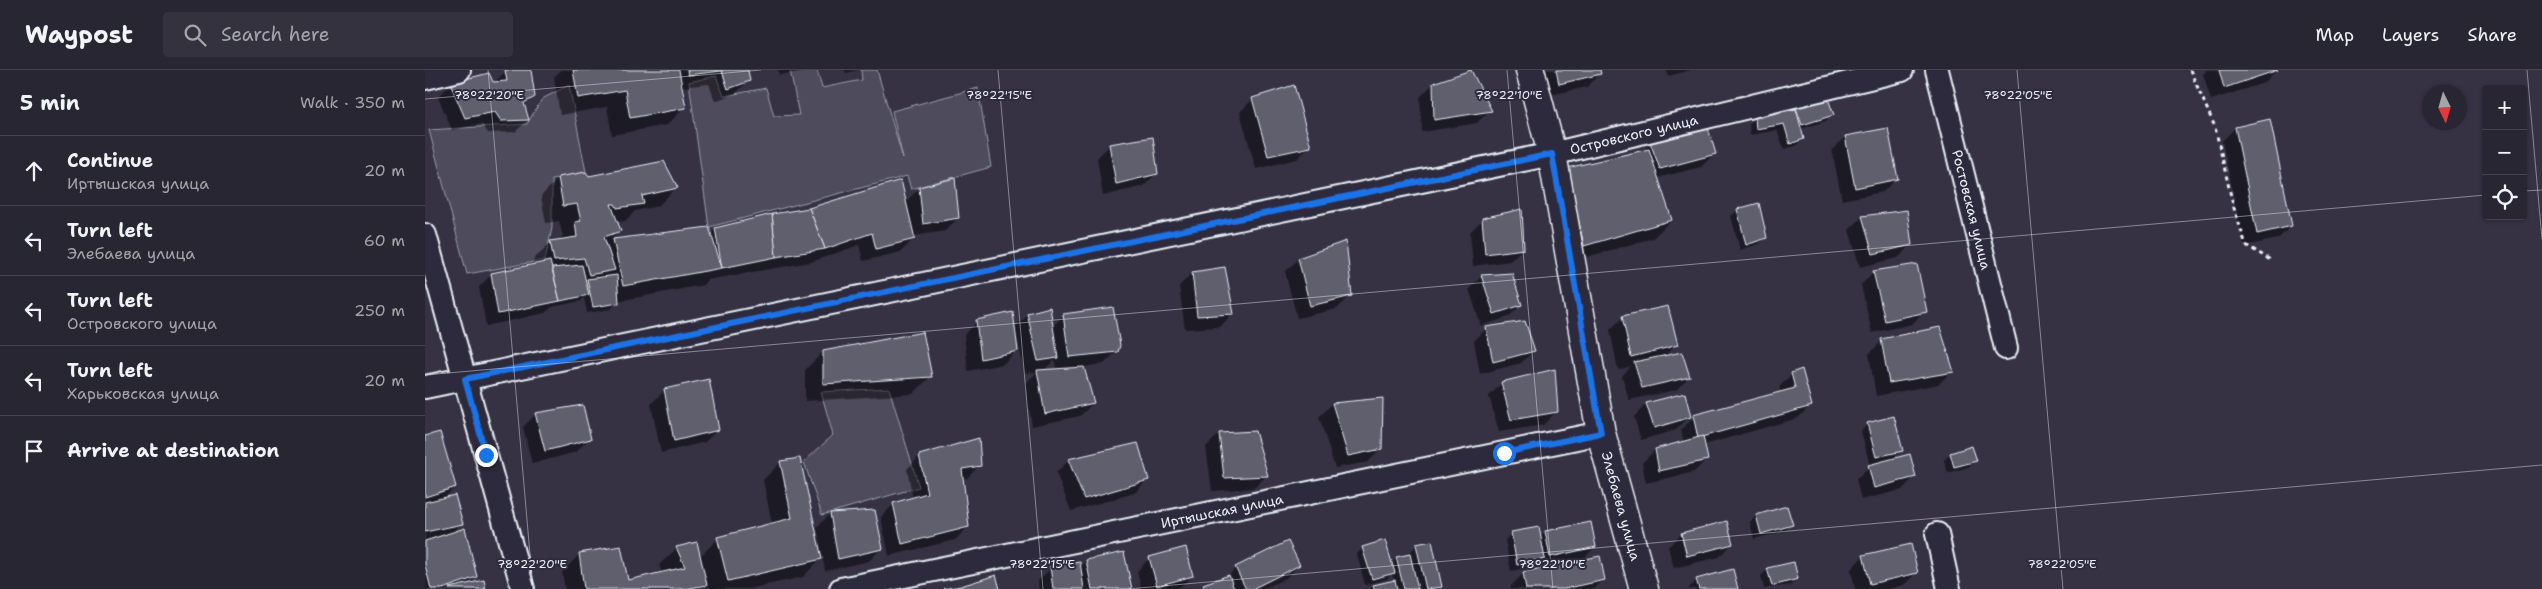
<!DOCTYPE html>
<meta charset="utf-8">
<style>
:root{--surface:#282633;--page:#34323f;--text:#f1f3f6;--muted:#a5a5ac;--line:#44434e}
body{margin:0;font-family:"Shantell Sans",sans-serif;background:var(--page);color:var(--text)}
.controls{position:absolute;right:15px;top:15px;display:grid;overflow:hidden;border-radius:5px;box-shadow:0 1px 4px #0004}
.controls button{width:45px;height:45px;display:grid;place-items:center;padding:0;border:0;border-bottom:1px solid var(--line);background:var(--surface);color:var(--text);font:25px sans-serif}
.compass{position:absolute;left:1997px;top:15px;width:45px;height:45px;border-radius:50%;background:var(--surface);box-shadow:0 1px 4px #0004;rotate:175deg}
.stop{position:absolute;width:15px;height:15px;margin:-11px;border:4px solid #1a73e8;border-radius:50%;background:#fff}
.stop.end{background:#1a73e8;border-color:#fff;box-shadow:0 1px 5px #0008}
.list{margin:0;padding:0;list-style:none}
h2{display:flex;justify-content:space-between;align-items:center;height:65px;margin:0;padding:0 20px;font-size:21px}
h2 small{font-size:16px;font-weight:400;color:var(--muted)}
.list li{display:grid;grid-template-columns:32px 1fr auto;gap:15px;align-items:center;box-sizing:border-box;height:70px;padding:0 20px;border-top:1px solid var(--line)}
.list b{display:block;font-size:19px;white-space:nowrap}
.list p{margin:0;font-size:16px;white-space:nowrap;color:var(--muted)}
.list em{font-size:16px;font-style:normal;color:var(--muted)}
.icon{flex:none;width:28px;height:28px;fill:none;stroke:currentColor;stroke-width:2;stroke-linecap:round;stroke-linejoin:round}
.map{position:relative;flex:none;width:2117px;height:519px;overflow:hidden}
header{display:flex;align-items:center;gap:30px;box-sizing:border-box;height:70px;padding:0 25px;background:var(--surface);border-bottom:1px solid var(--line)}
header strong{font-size:24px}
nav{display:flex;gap:28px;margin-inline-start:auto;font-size:18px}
.search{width:350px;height:45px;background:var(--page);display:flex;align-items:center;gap:12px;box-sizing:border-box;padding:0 18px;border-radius:5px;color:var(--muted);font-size:19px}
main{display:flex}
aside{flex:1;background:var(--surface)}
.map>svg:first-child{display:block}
.green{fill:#4d4b5c;stroke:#9a9eaa}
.shadow{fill:#0007;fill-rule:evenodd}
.building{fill:#605e6e;stroke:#e8f1f8}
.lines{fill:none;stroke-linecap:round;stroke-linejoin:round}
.street-casing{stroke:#e8f1f8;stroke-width:26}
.secondary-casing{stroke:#e8f1f8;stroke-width:31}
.path{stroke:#e8f1f8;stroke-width:3;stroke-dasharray:4 4;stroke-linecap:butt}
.street{stroke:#2f2a3d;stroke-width:22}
.secondary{stroke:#2f2a3d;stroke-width:28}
.route{stroke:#1a73e8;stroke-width:6}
.ticks{fill:none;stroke:#e8f1f8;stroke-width:1;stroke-opacity:0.45}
.labels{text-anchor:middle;stroke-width:4;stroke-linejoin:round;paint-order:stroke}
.street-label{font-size:14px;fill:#e8f1f8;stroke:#2f2a3d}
.ticks-label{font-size:12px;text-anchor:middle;fill:#e8f1f8;stroke:#2f2a3d;stroke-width:4;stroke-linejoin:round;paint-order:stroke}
</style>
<header>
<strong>Waypost</strong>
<div class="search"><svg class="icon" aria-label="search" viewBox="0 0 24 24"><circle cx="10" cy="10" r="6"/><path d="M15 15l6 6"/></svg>Search here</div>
<nav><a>Map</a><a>Layers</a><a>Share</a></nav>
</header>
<main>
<aside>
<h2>5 min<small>Walk · 350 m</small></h2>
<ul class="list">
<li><svg class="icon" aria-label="ahead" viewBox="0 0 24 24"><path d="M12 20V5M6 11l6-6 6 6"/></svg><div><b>Continue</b><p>Иртышская улица</p></div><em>20 m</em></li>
<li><svg class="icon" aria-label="left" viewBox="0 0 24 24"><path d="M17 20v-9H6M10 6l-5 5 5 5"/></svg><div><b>Turn left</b><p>Элебаева улица</p></div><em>60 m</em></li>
<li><svg class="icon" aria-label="left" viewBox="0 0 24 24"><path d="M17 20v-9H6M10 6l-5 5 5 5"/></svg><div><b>Turn left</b><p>Островского улица</p></div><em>250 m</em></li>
<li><svg class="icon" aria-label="left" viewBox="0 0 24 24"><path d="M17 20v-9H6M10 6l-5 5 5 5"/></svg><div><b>Turn left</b><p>Харьковская улица</p></div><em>20 m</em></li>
<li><svg class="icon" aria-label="arrive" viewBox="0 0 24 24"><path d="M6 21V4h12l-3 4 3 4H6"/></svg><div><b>Arrive at destination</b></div></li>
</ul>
</aside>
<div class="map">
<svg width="2117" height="519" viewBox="0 0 2117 519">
<rect width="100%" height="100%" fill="#363244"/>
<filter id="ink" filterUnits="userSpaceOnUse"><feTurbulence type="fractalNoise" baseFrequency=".02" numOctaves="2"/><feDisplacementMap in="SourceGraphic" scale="10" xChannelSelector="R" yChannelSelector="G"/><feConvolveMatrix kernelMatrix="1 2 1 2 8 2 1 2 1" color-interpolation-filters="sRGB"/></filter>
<g filter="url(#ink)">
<!-- green -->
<g class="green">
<polygon points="365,0 392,0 397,18 437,10 436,0 452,0 478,89 467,41 553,18 566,97 486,119 482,106 284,157 264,12 291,6 299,26 341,18 349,46 374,45"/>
<polygon points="144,15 161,102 127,110 127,158 120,190 42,204 4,60 102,54 117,29"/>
<polygon points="464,318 494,417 397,445 379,392 408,365 396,322"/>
</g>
<!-- shadow -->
<g class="shadow">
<polygon points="105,0 109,26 99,36 103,50 90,62 63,63 57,54 27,60 13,27 26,14 68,14 81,1"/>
<polygon points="136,0 322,0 324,10 311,23 290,31 284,14 256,17 260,37 242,55 187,65 182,37 135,45 129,7"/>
<polygon points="353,0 390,0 354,5"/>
<polygon points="420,0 433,0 421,3"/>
<polygon points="1115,0 1174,0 1175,4 1162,17 1121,26"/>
<polygon points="1242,0 1266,0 1243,6"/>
<polygon points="1782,0 1852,0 1839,13 1786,30 1778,4"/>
<polygon points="1008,14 1065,40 1052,53 997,62 995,27"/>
<polygon points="828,29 885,76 872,89 831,99 815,42"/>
<polygon points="1369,33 1407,45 1401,51 1375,59 1378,69 1371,76 1359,79 1352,60 1325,65 1324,55 1330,48 1364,42 1363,40"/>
<polygon points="1810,58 1866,156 1853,169 1819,176 1797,71"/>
<polygon points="1462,59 1471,109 1458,122 1417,130 1407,80 1420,67"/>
<polygon points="1226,73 1289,84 1276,97 1232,108 1246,150 1228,168 1141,193 1125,116 1217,82"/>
<polygon points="685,75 732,103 719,116 678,126 672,88"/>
<polygon points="134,108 163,108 251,118 233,136 210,141 200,151 192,152 195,161 185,170 283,159 285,164 291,159 480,132 495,118 533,148 520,161 488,166 488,169 476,182 438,191 434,175 386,192 282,210 278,215 193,231 186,239 162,243 159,228 156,231 127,237 120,243 61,256 54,217 67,204 109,196 108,190 126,172 133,171 138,166 134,151 121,153 116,126"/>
<polygon points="1313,140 1340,167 1334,174 1315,180 1306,146"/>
<polygon points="1437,147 1486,175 1473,188 1435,197 1424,160"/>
<polygon points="1058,149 1098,178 1085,191 1048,196 1045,162"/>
<polygon points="920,173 925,226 912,239 872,248 860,202 873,189"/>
<polygon points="1448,202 1500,241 1487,254 1447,263 1436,215"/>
<polygon points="767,203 807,244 795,257 760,259 754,216"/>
<polygon points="1057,206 1096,235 1083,247 1056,256 1044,219"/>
<path d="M603,245L627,257L639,245L692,281L679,294L658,297L668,333L655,346L607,356L600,314L612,302L600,303L591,263V281L578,294L543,301L539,265L552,252L589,258ZM630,290L631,300H619Z"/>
<polygon points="1198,247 1251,274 1239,287 1264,307 1251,320 1204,330 1197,306 1206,296 1193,300 1185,260"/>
<polygon points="1062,258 1109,281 1096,293 1055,304 1049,271"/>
<polygon points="1457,271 1527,301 1514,314 1451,326 1444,284"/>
<polygon points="398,282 506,306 488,324 380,331 380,300"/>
<polygon points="1367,304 1386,335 1373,348 1279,375 1282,389 1269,402 1221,413 1217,393 1230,380 1259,373 1256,360 1269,347 1356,323 1354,317"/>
<polygon points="283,310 293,359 280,372 236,383 226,334 239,321"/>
<polygon points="1077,313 1131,342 1118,355 1074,362 1064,326"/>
<polygon points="956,330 956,379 943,392 910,398 894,347 907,334"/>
<polygon points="1221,334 1264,347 1251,360 1216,370 1209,347"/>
<polygon points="111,344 164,369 151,382 107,394 98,357"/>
<polygon points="1443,354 1476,380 1466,390 1489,407 1477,420 1436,430 1431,409 1445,396 1436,361"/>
<polygon points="829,362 841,406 829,418 787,421 781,377 794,364"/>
<polygon points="0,367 30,417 18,429 36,454 27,463 51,507 43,515 59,519 0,519"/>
<polygon points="1525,384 1551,390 1544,397 1523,403 1519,390"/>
<polygon points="495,386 555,395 542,408 537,409 543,457 530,470 464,486 456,447 469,434 488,428 482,399"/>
<polygon points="644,390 722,410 710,423 646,441 631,403"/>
<polygon points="356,392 395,489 378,507 323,519 283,519 282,513 276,519 140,519 137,502 155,484 202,511 237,503 234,495 252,478 274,487 293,469 347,454 338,410"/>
<polygon points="405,444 457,478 444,491 400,501 392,457"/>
<polygon points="1331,446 1366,454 1360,461 1329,469 1325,452"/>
<polygon points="1301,453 1307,474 1294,487 1249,498 1243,477 1256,464"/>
<polygon points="1120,462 1170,477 1156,491 1178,510 1169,519 1086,519 1086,516 1099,503 1112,500 1111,496 1086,501 1080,470 1087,463 1115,468"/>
<polygon points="992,475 1016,517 1013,519 945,519 948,516 969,511 967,504 962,509 940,515 932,484 938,478 966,494 972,488 986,485 985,482"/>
<polygon points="1438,486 1492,502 1479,515 1463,519 1430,519 1426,499"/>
<polygon points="725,488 767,506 753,519 716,519 712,501"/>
<polygon points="661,491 706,519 614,519 613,511 626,498 655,498"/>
<polygon points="874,495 861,508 838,519 774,519 778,515 802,507 811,498"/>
<polygon points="1343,499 1372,508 1366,515 1339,519 1336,506"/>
<polygon points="1272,510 1312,519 1263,519"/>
</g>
<!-- building -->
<g class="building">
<polygon points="80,0 106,0 110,27 99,33 104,50 76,51 70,42 40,48 25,13 64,3 68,12 82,11"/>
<polygon points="148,0 254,0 261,38 205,48 200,20 153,28"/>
<polygon points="262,0 323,0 325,11 303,19 297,1 263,5"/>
<polygon points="1046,0 1067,41 1009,50 1008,13"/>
<polygon points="1131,0 1175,0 1176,4 1134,14"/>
<polygon points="1794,0 1853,0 1799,18"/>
<polygon points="869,15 886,77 843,86 827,28"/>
<polygon points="1402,26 1409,45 1377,55 1369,32"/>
<polygon points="1371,39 1379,69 1365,74 1359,54 1331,59 1330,47"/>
<polygon points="1845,49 1867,156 1832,164 1810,57"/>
<polygon points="1283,58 1291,84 1235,99 1225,72"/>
<polygon points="1463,58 1473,109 1430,118 1420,66"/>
<polygon points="728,67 733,104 691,114 684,74"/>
<polygon points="1224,79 1247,150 1159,176 1142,98"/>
<polygon points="239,91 253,118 217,126 219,134 192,138 190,134 186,134 196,161 179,167 190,200 164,205 159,188 129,191 125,171 152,167 150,152 156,151 152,134 138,136 133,107 161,102 164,106"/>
<polygon points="530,108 534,148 498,154 494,117"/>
<polygon points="476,110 490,169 451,179 447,163 400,179 384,138"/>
<polygon points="1334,133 1342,168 1321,175 1312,139"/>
<polygon points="384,138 400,179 351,187 347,144"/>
<polygon points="1097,139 1099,179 1060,184 1057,148"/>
<polygon points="1482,140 1487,175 1448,184 1437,146"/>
<polygon points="347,144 351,187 297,198 290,158"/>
<polygon points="284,157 297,198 198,216 188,169"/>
<polygon points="921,171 927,226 885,236 873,188"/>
<polygon points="125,191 135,231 73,244 66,203"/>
<polygon points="1492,194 1502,242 1460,251 1448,201"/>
<polygon points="157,195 164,225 135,231 127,198"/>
<polygon points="800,197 809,244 772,246 767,202"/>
<polygon points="1087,203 1097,235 1069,244 1056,205"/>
<polygon points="192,205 194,233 168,237 162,209"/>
<polygon points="1243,236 1253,275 1206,287 1197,246"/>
<polygon points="625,237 633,288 613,291 602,243"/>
<polygon points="688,237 695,275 693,282 644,287 638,244"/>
<polygon points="588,242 593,281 556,289 551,250"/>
<polygon points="1100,251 1110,281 1068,292 1061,257"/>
<polygon points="1515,257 1529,302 1464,313 1456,269"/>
<polygon points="498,262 507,307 398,314 398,281"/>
<polygon points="1257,282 1265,307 1217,318 1209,292"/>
<polygon points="659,297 669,333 620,344 612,300"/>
<polygon points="1130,299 1133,342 1086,350 1076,312"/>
<polygon points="1377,299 1387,336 1273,368 1268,345 1370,318 1366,303"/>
<polygon points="284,309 294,360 249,371 239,319"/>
<polygon points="1260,323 1266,347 1229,358 1221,333"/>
<polygon points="958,328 957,379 923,386 907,333"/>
<polygon points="158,335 166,369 120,381 110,343"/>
<polygon points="1469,346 1478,381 1451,387 1442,353"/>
<polygon points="830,361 843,406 799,408 794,363"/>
<polygon points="15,362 31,417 0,427 0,366"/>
<polygon points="1278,366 1283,390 1234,401 1230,379"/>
<polygon points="554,368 556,396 537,399 544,457 477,474 468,433 502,423 494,385"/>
<polygon points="713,373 724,410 659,429 643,389"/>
<polygon points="1547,376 1552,391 1529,397 1525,383"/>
<polygon points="1485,384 1491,407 1449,418 1443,395"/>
<polygon points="375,388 397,489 303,511 292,467 367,448 355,391"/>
<polygon points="30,425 38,454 0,462 0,432"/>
<polygon points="1362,436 1368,455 1336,464 1331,445"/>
<polygon points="450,440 458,479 413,489 405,443"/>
<polygon points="1302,451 1308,474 1262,486 1256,463"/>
<polygon points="1166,452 1171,477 1125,487 1120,461"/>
<polygon points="1114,457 1120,489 1092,495 1086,462"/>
<polygon points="40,458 52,507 17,519 6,519 0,495 0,471"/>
<polygon points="960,470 970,503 947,509 937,477"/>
<polygon points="863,471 875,495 827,519 821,519 810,497"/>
<polygon points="1007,471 1017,517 1001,519 991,474"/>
<polygon points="272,472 282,515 260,519 159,519 154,483 196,476 203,510 260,497 251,477"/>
<polygon points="1486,474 1493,503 1445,514 1438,485"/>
<polygon points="761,477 768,506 732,516 724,487"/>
<polygon points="699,482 707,519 667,519 661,490"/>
<polygon points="985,484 993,519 979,519 971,487"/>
<polygon points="1175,486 1180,510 1139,519 1101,519 1098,502"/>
<polygon points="655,492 659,519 628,519 625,496"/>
<polygon points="1369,492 1373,509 1347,516 1342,498"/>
<polygon points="1308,499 1313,519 1274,519 1271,509"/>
<polygon points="571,505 575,519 518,519 536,516"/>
<polygon points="804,505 809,519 779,519 778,514"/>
<polygon points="59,510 61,519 24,519 24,518"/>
<polygon points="970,510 972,519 949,519 948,515"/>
</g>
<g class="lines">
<defs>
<g id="street">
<path id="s1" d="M1512,0L1581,278"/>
<polyline points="0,8 34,0"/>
<polyline points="0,165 98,519"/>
<path id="s2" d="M0,317L1127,84L1477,0"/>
<polyline points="1512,464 1524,519"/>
<path id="s3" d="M416,519L1176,363"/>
</g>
<g id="secondary">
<path id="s4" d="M1105,0L1127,84L1176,363L1219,519"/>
</g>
</defs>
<!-- street casing -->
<use href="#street" class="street-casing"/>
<!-- secondary casing -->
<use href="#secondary" class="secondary-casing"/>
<!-- path -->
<polyline class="path" points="1765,0 1790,57 1808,135 1821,175 1847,191"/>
<!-- street -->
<use href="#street" class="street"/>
<!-- secondary -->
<use href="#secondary" class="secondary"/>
</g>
</g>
<g class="lines" filter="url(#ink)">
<!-- route -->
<polyline class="route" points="61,385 40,309 1127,84 1176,363 1079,383"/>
</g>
<!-- ticks -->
<path class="ticks" d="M63,0L108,519M573,0L618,519M1082,0L1128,519M1592,0L1638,519M2102,0L2117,169M0,29L336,0M2098,121L2117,120M0,305L2061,125M703,519L2117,395"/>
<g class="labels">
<!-- street labels -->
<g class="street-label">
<text dy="5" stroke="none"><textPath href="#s2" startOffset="1235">Островского улица</textPath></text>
<text dy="5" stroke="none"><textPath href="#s1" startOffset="144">Ростовская улица</textPath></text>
<text dy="5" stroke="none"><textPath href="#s4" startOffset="446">Элебаева улица</textPath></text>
<text dy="5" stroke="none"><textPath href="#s3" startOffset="389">Иртышская улица</textPath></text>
</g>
</g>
<g class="ticks-label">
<text x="64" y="29">78°22'20"E</text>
<text x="574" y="29">78°22'15"E</text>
<text x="1084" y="29">78°22'10"E</text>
<text x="1593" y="29">78°22'05"E</text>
<text x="107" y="498">78°22'20"E</text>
<text x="617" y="498">78°22'15"E</text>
<text x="1127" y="498">78°22'10"E</text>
<text x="1637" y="498">78°22'05"E</text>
</g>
</svg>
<div class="controls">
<button>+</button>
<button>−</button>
<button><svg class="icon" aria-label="locate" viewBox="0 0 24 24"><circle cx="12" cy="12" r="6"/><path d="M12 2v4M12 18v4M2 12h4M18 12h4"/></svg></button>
</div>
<svg class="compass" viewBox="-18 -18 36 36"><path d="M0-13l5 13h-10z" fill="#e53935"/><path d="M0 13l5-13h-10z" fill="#a5a5ac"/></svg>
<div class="stop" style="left:1079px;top:383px"></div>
<div class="stop end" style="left:61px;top:385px"></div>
</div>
</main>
